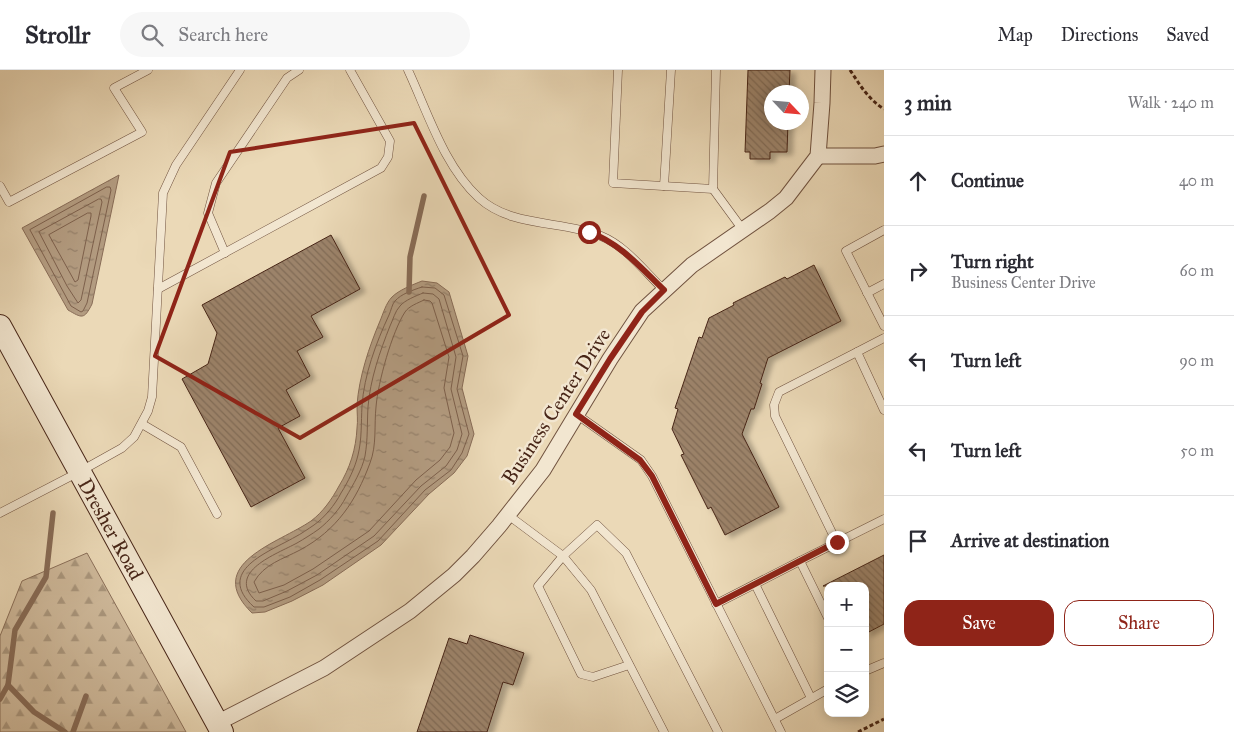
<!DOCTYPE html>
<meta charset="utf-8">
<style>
:root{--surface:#fff;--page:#f7f7f7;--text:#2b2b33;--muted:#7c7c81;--line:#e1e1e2;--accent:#8f2418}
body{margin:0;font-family:"IM FELL Great Primer",serif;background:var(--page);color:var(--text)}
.controls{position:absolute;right:15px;bottom:15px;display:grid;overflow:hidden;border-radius:10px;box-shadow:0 2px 12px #0003}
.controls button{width:45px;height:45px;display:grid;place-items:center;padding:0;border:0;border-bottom:1px solid var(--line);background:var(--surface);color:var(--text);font:25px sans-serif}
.compass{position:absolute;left:764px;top:15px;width:45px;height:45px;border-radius:50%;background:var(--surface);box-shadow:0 2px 12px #0003;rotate:116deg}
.stop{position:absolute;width:15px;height:15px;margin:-11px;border:4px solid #8f2418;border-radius:50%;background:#fff}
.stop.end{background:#8f2418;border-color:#fff;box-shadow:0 1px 5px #0008}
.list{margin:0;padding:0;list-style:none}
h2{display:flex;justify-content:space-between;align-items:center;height:65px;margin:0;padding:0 20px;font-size:21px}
h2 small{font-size:16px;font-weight:400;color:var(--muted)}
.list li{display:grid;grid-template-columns:32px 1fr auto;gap:15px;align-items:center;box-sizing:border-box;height:90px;padding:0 20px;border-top:1px solid var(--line)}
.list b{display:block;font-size:19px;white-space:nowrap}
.list p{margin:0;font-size:16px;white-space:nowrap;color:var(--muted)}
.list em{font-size:16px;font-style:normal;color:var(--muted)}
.actions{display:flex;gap:10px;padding:15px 20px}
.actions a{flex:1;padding:11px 0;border:1px solid var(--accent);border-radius:15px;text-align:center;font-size:18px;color:var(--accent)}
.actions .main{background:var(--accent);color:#fff}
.icon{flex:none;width:28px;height:28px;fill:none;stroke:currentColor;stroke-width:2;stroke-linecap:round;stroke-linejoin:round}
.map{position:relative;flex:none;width:884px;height:662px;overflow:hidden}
header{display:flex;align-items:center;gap:30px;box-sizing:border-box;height:70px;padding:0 25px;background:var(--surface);border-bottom:1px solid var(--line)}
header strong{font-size:24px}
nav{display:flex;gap:28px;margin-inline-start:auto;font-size:18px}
.search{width:350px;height:45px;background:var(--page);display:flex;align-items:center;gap:12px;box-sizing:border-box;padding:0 18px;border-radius:28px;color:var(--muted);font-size:19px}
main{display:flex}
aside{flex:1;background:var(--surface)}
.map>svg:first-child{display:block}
.forest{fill:url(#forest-firs);stroke:#8b705a}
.water{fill:url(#water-ripples);stroke:#886c57}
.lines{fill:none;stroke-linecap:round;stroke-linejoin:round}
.shore{stroke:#7d604c;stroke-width:1}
.stream{stroke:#886c57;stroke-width:5.5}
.building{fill:url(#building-back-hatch);stroke:#472517;filter:url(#shadow)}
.service-casing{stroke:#70523f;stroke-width:9}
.minor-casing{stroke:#70523f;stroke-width:17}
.secondary-casing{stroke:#472517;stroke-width:24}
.path{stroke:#472517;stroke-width:3;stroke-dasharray:4 2.5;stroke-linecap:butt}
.service{stroke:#f2e6d0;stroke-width:8}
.minor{stroke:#f2e6d0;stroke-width:15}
.secondary{stroke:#f2e6d0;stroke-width:22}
.route{stroke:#8f2418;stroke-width:6}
.marked{fill:none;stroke:#8f2418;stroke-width:4;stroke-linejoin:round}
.labels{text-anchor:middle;stroke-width:5;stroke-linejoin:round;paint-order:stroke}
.street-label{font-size:20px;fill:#472517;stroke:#f2e6d0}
</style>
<header>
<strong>Strollr</strong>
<div class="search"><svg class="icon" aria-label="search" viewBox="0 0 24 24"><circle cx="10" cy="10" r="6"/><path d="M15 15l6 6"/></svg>Search here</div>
<nav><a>Map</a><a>Directions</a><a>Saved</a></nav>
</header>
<main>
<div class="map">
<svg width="884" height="662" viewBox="0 0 884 662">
<defs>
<pattern id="forest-firs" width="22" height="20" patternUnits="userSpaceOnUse" patternTransform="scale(1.25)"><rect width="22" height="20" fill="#cfba9c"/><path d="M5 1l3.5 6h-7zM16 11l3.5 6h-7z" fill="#aa977e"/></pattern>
<pattern id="water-ripples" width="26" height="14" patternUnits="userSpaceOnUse" patternTransform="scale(1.25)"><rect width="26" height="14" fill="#b39c81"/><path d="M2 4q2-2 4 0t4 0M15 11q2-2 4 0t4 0" fill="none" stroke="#937f69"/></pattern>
<pattern id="building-back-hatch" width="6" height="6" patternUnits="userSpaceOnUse" patternTransform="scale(1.25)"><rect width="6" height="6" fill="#9c836a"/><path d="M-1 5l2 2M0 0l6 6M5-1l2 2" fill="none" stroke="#816b56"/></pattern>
<filter id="shadow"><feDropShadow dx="5.5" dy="3" stdDeviation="2.5" flood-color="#0004"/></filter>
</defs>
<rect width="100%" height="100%" fill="#ebd9b7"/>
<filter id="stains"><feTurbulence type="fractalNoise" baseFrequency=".004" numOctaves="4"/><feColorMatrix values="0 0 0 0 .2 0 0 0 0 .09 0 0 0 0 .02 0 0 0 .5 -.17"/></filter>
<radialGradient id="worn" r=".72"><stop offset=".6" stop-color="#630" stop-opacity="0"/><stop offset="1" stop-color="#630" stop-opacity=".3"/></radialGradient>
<!-- forest -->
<polygon class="forest" points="87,483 186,662 0,662 0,566 22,511"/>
<!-- water -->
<g class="water">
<path d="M119,105L92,234C84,250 82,248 68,240L22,158Z"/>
<path d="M422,211L437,213L449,222L468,286L462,318L474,364L467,386L454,403L429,424L381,475L323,515L292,531L265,542L252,543C202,494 279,473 311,451C323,442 332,429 339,416C350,398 356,379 357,358C358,351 357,343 357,335C359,307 369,277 380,251C383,244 386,233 392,227C399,220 412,215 422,211Z"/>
</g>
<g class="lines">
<!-- shore -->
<g class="shore">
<polygon points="107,117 110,117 111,120 87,233 83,241 81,242 71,236 30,160"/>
<polygon points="99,129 101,129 102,132 81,230 78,233 67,216 39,162"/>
<polygon points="88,143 91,143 91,146 78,210 75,212 49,165"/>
<path d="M422,217L435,218L444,225L463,286L457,319L469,364L462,383L451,400L425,420L378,471L320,510L290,527L264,537H254C214,501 269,482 295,467C301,464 308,459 314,455C324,448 335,435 341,423C348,412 355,398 358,385C362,369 361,353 362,336C364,305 376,273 389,245C391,241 392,234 395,231C401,224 413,220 422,217Z"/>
<path d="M423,223L433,224L439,229L456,287L451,319L462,364L457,380L446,396L421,416L374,466L317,505L287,521L263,531H256C225,502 277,484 297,473C304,469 312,464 319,459C329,451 340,439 346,427C353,415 362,400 365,386C368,369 367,353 368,337C370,310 380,281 390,256C393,250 395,241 400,236C405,230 416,226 423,223Z"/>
<path d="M424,230L430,231L432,233L449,287L444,318L454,363L450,377L440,390L416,410L369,461L313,499L284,515L259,523L254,512C264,494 283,489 300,480C337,460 356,431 370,393C377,375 374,355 376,337C378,312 392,262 405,242C409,236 418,233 424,230Z"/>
</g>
<!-- stream -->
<g class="stream">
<polyline points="409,222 410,187 424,126"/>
<polyline points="8,615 15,560 46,507 53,443"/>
<polyline points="0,629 8,615 34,642 65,662"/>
<polyline points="73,662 86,626"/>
</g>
</g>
<!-- building -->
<g class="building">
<polygon points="748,0 790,0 789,22 772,22 772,52 788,52 787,82 770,82 770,89 750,89 750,82 745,82"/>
<polygon points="331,165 360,219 311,246 323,267 297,281 310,306 286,320 300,346 278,358 305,408 251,437 182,309 208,294 217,263 202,235"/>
<polygon points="814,195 841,251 768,288 760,313 762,314 754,339 751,339 742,364 779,437 725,465 711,437 708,439 681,385 684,384 672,359 678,339 675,338 699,267 702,268 709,248 734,235 733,233 785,207 787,209"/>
<polygon points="884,485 884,554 865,564 865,516 823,516"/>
<polygon points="470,565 524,583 513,615 503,612 487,662 417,662 449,568 467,574"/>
</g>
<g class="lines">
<defs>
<g id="service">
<path d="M408,0C428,43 444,96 479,128C512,158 562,150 601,166C626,176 645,202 664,220"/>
<polyline points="618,0 613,113 713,119"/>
<polyline points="716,0 713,119 743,160"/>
<polyline points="0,116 9,132 142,62 114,18 148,0"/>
<polyline points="664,116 671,0"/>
<polyline points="884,160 846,181 884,256"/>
<polyline points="225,183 208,143 216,113 287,8 299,0"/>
<polyline points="158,219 381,98 388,87 390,71 350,0"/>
<polyline points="867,223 884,214"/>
<polyline points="884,268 857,282 884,340"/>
<polyline points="576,344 641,390 652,406 781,662"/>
<polyline points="142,354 181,377 217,444"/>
<polyline points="0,443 79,402 122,378 134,367 148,341 152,327 163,123 176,95 240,0"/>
<polyline points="508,445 563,486 591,520 664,662"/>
<polyline points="837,473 775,346 774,335 779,322 857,282"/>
<polyline points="755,514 811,628"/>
<polyline points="716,534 800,491"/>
<polyline points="828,548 800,491 884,449"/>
<polyline points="629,595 593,607 581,604 538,516 563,486 597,455 626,483 718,662"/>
<polyline points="865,601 884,593"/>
<polyline points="775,649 828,619"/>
</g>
<g id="minor">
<polyline points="818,86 875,86 884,84"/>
<polyline points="217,653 324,598 410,541 454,505 473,486 499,456 543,400 610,289 642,241 692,195 770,141 786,128 818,86 822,33 823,0"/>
</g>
<polyline id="secondary" points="0,256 222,662"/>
</defs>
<!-- service casing -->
<use href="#service" class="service-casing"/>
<!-- minor casing -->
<use href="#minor" class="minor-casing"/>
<!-- secondary casing -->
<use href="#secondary" class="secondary-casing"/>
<!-- path -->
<g class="path">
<path d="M850,0C860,15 868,29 884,39"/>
<polyline points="858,662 884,649"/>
</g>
<!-- service -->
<use href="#service" class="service"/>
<!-- minor -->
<use href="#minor" class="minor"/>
<!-- secondary -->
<use href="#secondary" class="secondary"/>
</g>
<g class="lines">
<!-- route -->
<path class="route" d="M589,162C620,173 641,198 664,220L642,242L610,289L576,344L640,390L652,406L716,534L837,472"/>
</g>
<!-- marked area -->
<path class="marked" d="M414,53L509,245L300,368L155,286L230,82Z"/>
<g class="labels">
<!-- street labels -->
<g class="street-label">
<text transform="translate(556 336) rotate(-57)" y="7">Business Center Drive</text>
<text transform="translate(111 459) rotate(61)" y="7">Dresher Road</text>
</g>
</g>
<rect width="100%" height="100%" filter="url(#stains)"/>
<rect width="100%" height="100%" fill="url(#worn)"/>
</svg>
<div class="controls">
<button>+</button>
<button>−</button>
<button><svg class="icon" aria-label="layers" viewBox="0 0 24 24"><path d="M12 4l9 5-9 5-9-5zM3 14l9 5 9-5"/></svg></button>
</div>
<svg class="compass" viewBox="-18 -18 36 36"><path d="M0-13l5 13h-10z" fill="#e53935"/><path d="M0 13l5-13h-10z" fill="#7c7c81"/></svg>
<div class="stop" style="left:589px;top:162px"></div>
<div class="stop end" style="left:837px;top:472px"></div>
</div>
<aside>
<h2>3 min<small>Walk · 240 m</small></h2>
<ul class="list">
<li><svg class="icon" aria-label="ahead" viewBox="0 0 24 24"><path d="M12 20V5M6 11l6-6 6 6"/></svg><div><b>Continue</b></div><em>40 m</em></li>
<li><svg class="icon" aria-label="right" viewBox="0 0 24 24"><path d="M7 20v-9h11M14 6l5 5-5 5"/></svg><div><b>Turn right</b><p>Business Center Drive</p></div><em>60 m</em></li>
<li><svg class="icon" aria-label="left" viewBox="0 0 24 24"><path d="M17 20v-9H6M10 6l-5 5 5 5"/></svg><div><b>Turn left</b></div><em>90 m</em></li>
<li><svg class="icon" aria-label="left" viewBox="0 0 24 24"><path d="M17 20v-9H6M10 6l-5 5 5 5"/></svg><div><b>Turn left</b></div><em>50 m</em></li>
<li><svg class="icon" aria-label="arrive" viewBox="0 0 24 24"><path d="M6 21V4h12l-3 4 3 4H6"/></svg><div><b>Arrive at destination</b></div></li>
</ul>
<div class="actions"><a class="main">Save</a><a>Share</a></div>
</aside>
</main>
